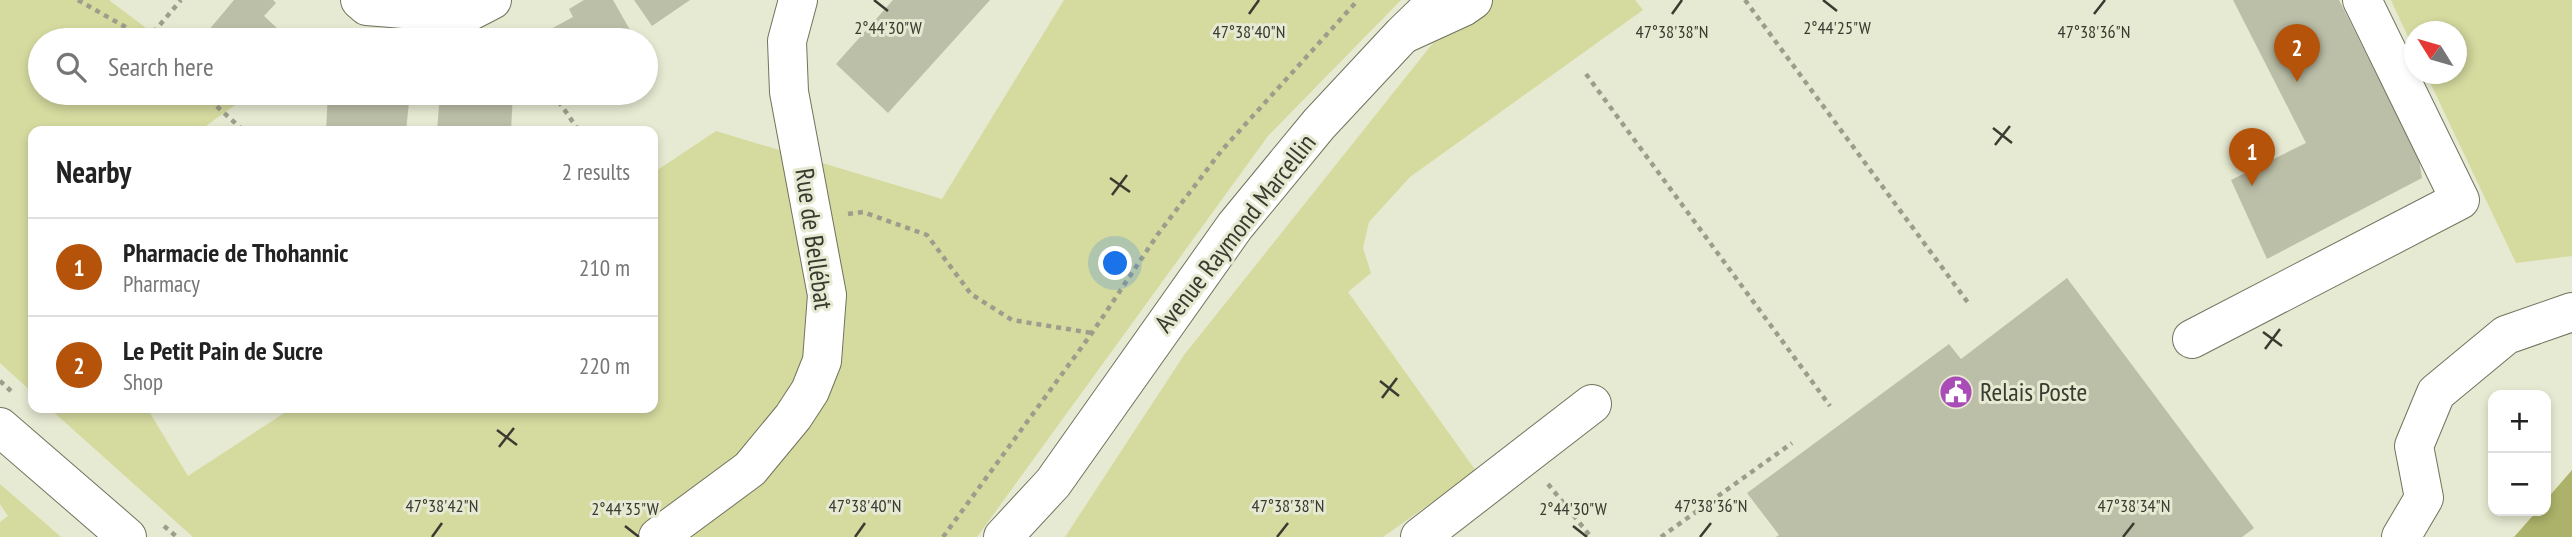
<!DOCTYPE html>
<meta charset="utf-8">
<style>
:root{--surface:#fff;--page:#f6f6f6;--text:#222;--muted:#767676;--line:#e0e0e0;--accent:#b45309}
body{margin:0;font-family:"PT Sans Narrow",sans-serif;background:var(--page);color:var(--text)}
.controls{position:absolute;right:21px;bottom:21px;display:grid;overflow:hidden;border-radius:14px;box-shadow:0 4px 10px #0003}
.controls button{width:63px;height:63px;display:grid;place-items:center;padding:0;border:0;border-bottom:2px solid var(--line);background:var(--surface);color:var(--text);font:35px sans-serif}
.compass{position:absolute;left:2404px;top:21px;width:63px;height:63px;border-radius:50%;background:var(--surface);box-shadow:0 4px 10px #0003;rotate:307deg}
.you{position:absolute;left:1116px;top:264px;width:24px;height:24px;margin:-18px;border:5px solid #fff;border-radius:50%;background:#1a73e8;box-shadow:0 0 0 10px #1a73e833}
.badge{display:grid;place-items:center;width:46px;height:46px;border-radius:50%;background:var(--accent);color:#fff;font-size:23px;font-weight:700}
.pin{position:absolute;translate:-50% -58px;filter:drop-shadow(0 2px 4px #0008)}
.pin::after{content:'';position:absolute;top:37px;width:24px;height:21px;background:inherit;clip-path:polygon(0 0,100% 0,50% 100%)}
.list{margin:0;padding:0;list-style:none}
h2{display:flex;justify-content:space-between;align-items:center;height:91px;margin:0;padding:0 28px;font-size:30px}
h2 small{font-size:23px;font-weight:400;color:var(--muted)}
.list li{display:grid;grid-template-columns:46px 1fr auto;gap:21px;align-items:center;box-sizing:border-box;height:98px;padding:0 28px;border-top:2px solid var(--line)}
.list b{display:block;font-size:26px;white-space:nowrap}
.list p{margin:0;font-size:23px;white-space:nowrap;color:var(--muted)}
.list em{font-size:23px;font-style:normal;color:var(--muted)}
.icon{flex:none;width:38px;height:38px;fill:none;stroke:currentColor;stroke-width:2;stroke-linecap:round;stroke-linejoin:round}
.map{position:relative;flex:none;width:2572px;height:537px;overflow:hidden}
.search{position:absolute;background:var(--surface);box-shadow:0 4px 10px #0003;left:28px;top:28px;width:630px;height:77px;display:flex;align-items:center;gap:18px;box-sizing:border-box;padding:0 24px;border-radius:38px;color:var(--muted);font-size:26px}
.panel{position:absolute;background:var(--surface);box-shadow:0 4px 10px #0003;left:28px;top:126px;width:630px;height:287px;border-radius:14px}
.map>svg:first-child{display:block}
.green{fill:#d5da9f}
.water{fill:#acb269}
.building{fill:#bcbfa7}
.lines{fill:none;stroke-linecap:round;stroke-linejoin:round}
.minor-casing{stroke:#71735e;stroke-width:40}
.major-casing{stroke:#71735e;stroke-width:40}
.path{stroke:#9c9e8c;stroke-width:4.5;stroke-dasharray:5 5;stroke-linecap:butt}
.minor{stroke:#fff;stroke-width:38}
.major{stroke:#fff;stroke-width:38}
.ticks{fill:none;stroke:#393a30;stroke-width:2.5}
.labels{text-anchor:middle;stroke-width:6;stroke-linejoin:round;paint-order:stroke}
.street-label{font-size:26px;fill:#393a30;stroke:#e7ead2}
.poi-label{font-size:26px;fill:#393a30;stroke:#e7ead2;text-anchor:start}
.ticks-label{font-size:18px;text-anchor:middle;fill:#393a30;stroke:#e7ead2;stroke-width:6;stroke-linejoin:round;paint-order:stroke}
</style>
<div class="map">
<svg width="2572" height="537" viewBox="0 0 2572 537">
<rect width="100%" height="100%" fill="#e7ead2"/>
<!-- green -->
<g class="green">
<polygon points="0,0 109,0 162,40 40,40 40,93 231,93 242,100 199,131 33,131 33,393 0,363"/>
<polygon points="1064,0 1401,0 1268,136 977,537 193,537 49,408 147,408 188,476 292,408 653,408 653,173 716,131 942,199"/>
<polygon points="1482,0 1635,0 1643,10 1410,177 1369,222 1363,248 1371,273 1348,292 1476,471 1383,537 1065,537 1184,355 1433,43"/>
<polygon points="2391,0 2572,0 2572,256 2516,263 2426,74 2456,74 2456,32 2414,32 2414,50"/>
<polygon points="0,484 61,537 0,537 0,522 8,516 0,504"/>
</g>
<!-- water -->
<polygon class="water" points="2572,470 2572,537 2514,537 2537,511 2546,511 2546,500"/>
<!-- building -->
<g class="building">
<polygon points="234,0 273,0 276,3 264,16 290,40 207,40 203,37"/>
<polygon points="584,0 613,0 634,37 629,40 554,40 549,30 573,17 569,9"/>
<polygon points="634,0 690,0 652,26"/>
<polygon points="893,0 990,0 888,113 836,64"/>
<polygon points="2233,0 2339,0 2419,159 2422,178 2267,259 2231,180 2306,143"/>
<polygon points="328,93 410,93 406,131 326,131"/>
<polygon points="440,93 513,93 511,131 437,131"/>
<polygon points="2067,278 2254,528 2242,537 1776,537 1779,535 1747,493 1949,344 1961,359"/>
</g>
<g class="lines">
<defs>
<g id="minor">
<polyline points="360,0 367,6 465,14 492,0"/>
<polyline points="1404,34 1463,7 1473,0"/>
<polyline points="2192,339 2460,200 2362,0"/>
<polyline points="0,427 127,537"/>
<polyline points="658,537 750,469 793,417 810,391 822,361 827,295 789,92 787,41 798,0"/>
<polyline points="1420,537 1592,404"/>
<polyline points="2401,537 2424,498 2414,446 2436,393 2506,335 2572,312"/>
</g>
<polyline id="major" points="1003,537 1053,483 1235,226 1319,124 1403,34 1438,0"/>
</defs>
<!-- minor casing -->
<use href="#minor" class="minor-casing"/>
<!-- major casing -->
<use href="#major" class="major-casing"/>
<!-- path -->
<g class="path">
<polyline points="78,0 148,40"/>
<polyline points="1745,0 1969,304"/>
<polyline points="511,30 518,40"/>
<polyline points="147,40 181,0"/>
<polyline points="1586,74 1830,406"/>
<polyline points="202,93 244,131"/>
<polyline points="553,93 579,131"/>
<polyline points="848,214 863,212 927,235 971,294 1012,320 1092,333"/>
<polyline points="0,381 11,391"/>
<polyline points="1548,484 1591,537"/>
<polyline points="164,526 177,537"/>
<polyline points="943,537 1092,333 1158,234 1222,150 1358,0"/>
<polyline points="1661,537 1792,443"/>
</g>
<!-- minor -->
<use href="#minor" class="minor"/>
<!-- major -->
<use href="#major" class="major"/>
</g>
<!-- ticks -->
<path class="ticks" d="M874,0L888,11M1823,0L1837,11M1249,14L1259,0M1672,14L1682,0M2094,14L2105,0M1993,128L2012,143M1995,145L2010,126M1110,178L1130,192M1112,195L1127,175M2263,332L2282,346M2265,349L2280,329M1380,381L1399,396M1382,398L1397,378M497,430L517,445M499,447L514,428M625,526L639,537M1573,526L1587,537M432,537L442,523M855,537L865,523M1277,537L1288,523M1700,537L1711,523M2123,537L2134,523"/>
<!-- icons -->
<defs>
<symbol id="civic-disc" viewBox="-11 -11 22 22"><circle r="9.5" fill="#a94cb7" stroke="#e7ead2"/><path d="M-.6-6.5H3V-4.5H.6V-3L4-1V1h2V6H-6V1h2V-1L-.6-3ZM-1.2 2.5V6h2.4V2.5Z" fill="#fff"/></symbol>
</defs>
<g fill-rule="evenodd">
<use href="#civic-disc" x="1937" y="373" width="38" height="38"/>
</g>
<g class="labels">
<!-- street labels -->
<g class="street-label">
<text transform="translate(1235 233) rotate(-52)" y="9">Avenue Raymond Marcellin</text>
<text transform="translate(814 239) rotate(82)" y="9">Rue de Bellébat</text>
</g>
<!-- poi labels -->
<g class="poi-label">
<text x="1980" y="401">Relais Poste</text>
</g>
</g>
<g class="ticks-label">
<text x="888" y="34">2°44'30"W</text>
<text x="1837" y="34">2°44'25"W</text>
<text x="1672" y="38">47°38'38"N</text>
<text x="2094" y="38">47°38'36"N</text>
<text x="1249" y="38">47°38'40"N</text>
<text x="442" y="512">47°38'42"N</text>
<text x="865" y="512">47°38'40"N</text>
<text x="1288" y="512">47°38'38"N</text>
<text x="1711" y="512">47°38'36"N</text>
<text x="2134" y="512">47°38'34"N</text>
<text x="625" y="515">2°44'35"W</text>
<text x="1573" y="515">2°44'30"W</text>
</g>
</svg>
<div class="controls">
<button>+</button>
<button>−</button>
</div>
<svg class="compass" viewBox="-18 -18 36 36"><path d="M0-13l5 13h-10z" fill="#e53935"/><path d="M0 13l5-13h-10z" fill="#767676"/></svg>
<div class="you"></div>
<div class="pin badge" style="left:2252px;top:186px">1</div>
<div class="pin badge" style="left:2297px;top:82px">2</div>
<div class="search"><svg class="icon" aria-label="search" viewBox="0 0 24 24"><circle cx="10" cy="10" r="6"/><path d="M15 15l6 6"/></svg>Search here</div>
<section class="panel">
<h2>Nearby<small>2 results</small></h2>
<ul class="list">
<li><span class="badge">1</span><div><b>Pharmacie de Thohannic</b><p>Pharmacy</p></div><em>210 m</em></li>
<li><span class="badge">2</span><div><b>Le Petit Pain de Sucre</b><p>Shop</p></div><em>220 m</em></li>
</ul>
</section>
</div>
